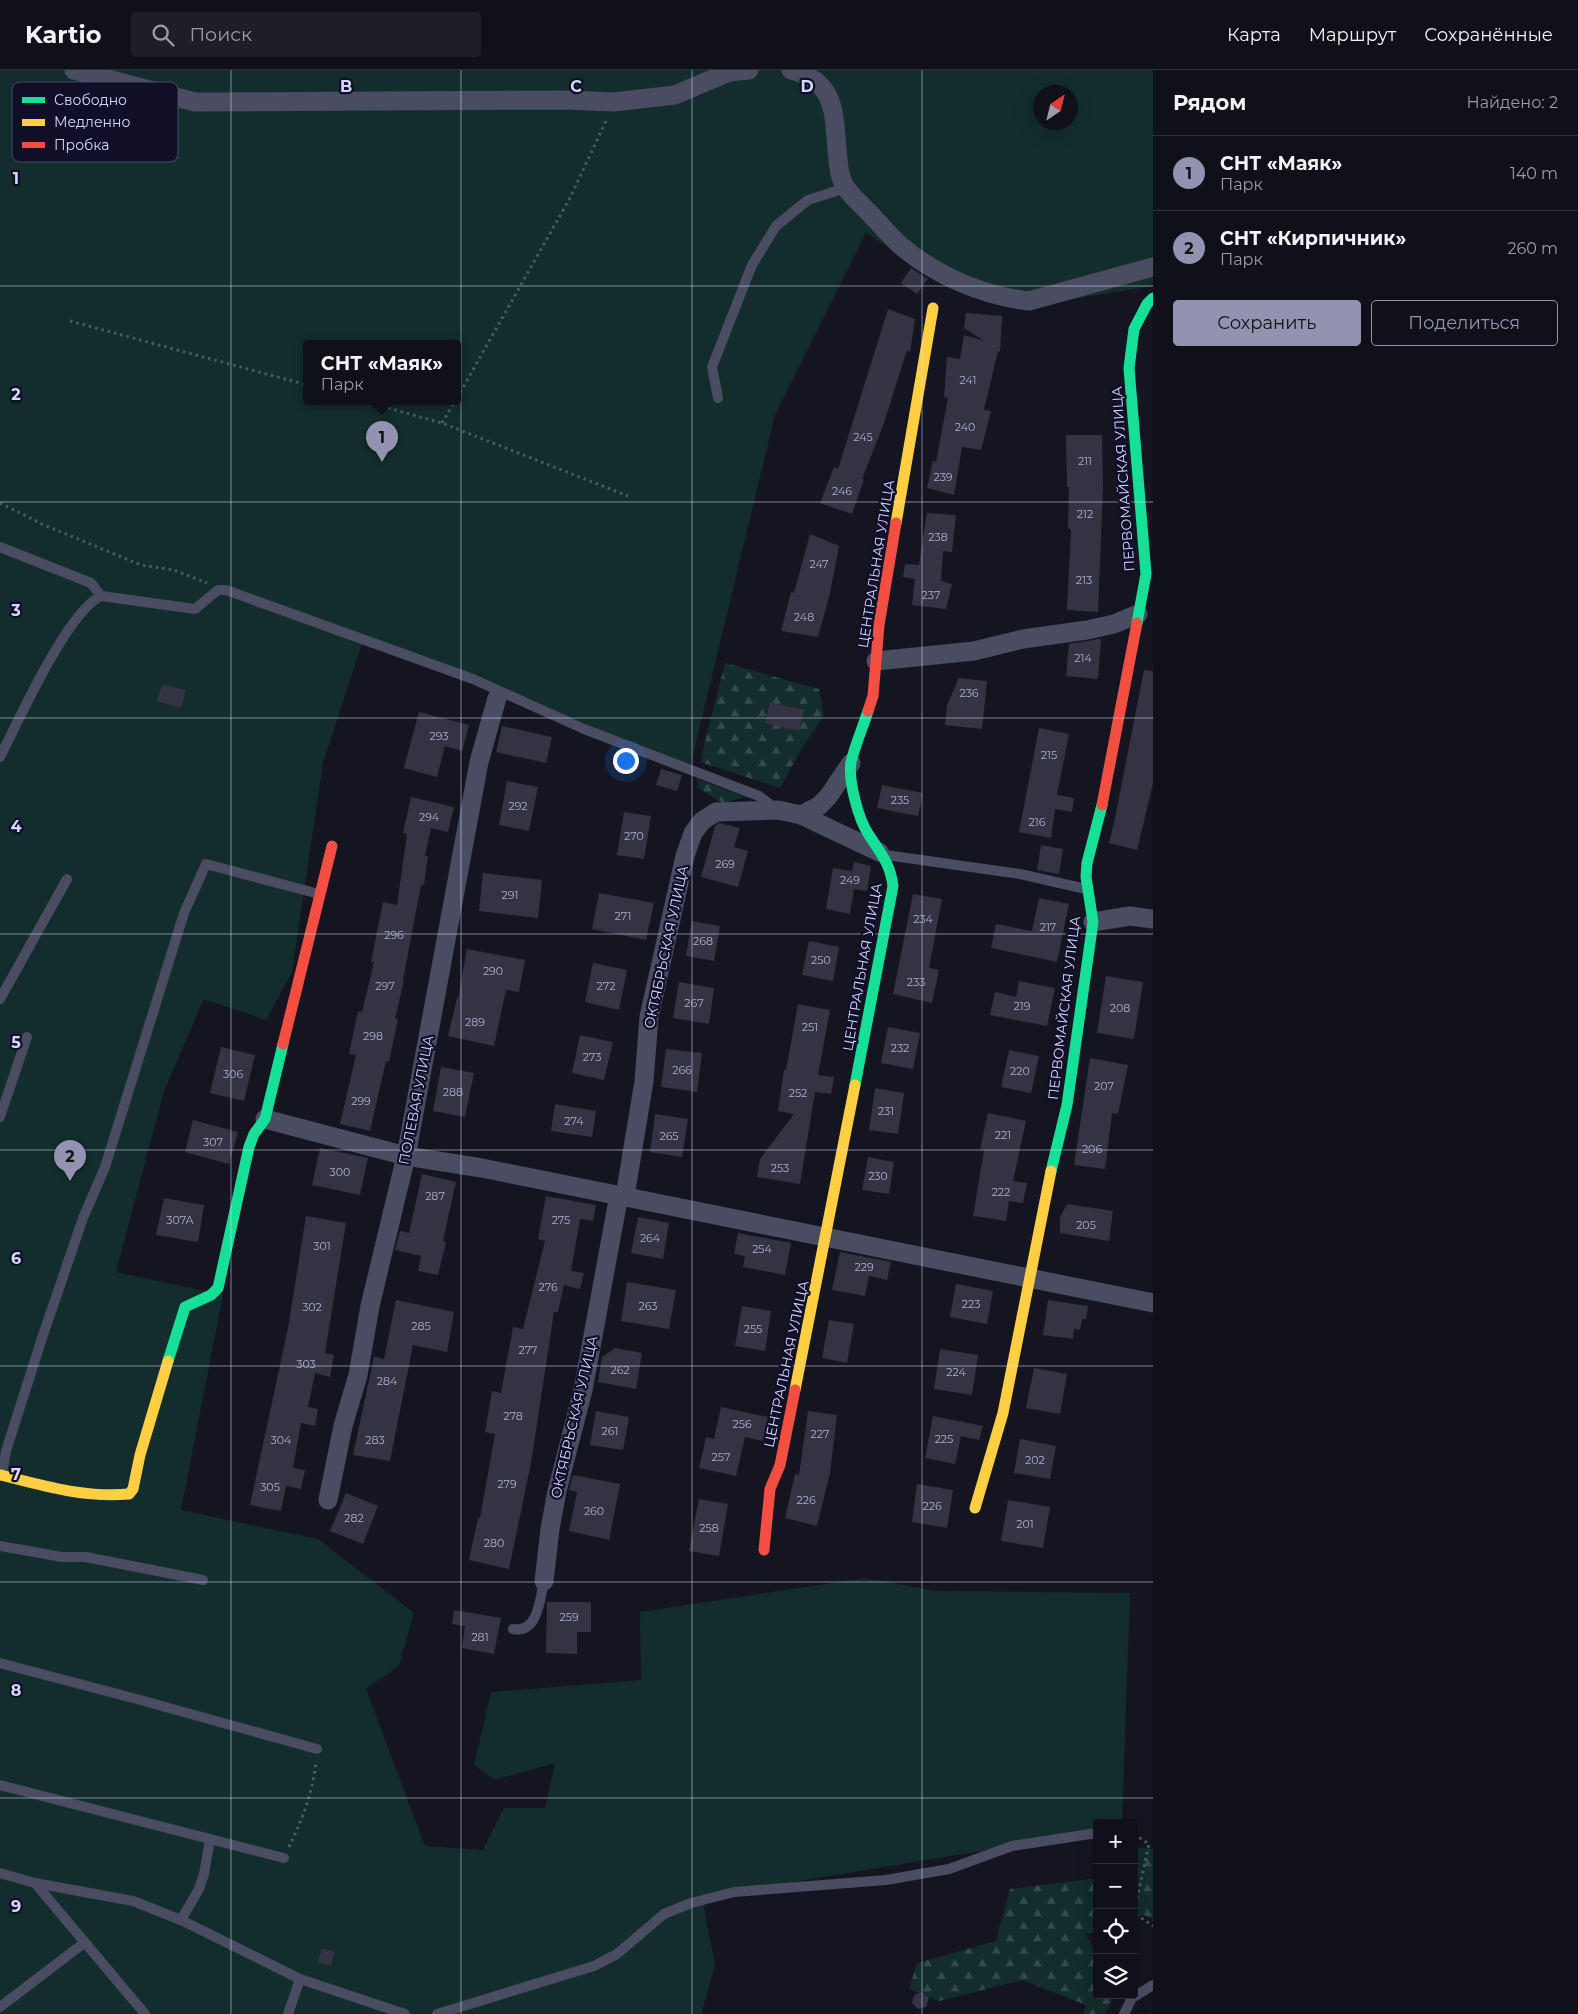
<!DOCTYPE html>
<html lang="ru">
<meta charset="utf-8">
<style>
:root{--surface:#101019;--page:#1e1e26;--text:#f1f3f6;--muted:#9c9da2;--line:#303038;--accent:#9293b1}
body{margin:0;font-family:Montserrat,sans-serif;background:var(--page);color:var(--text)}
.controls{position:absolute;right:15px;bottom:15px;display:grid;overflow:hidden;border-radius:5px;box-shadow:0 5px 20px #0002}
.controls button{width:45px;height:45px;display:grid;place-items:center;padding:0;border:0;border-bottom:1px solid var(--line);background:var(--surface);color:var(--text);font:25px sans-serif}
.compass{position:absolute;left:1033px;top:15px;width:45px;height:45px;border-radius:50%;background:var(--surface);box-shadow:0 5px 20px #0002;rotate:35deg}
.you{position:absolute;left:625px;top:690px;width:18px;height:18px;margin:-12px;border:4px solid #fff;border-radius:50%;background:#1a73e8;box-shadow:0 0 0 8px #1a73e833}
.badge{display:grid;place-items:center;width:32px;height:32px;border-radius:50%;background:var(--accent);color:#111;font-size:16px;font-weight:700}
.pin{position:absolute;translate:-50% -41px;filter:drop-shadow(0 1px 2px #0008)}
.pin::after{content:'';position:absolute;top:26px;width:18px;height:15px;background:inherit;clip-path:polygon(0 0,100% 0,50% 100%)}
.popup{position:absolute;left:303px;top:270px;width:158px;height:65px;box-sizing:border-box;display:grid;place-content:center;border-radius:5px;background:var(--surface);filter:drop-shadow(0 1px 4px #0005);font-size:16px;white-space:nowrap;color:var(--muted)}
.popup b{font-size:19px;color:var(--text)}
.popup::after{content:'';position:absolute;left:50%;top:100%;margin-left:-10px;border:10px solid transparent;border-top-color:var(--surface)}
.list{margin:0;padding:0;list-style:none}
h2{display:flex;justify-content:space-between;align-items:center;height:65px;margin:0;padding:0 20px;font-size:21px}
h2 small{font-size:16px;font-weight:400;color:var(--muted)}
.list li{display:grid;grid-template-columns:32px 1fr auto;gap:15px;align-items:center;box-sizing:border-box;height:75px;padding:0 20px;border-top:1px solid var(--line)}
.list b{display:block;font-size:19px;white-space:nowrap}
.list p{margin:0;font-size:16px;white-space:nowrap;color:var(--muted)}
.list em{font-size:16px;font-style:normal;color:var(--muted)}
.actions{display:flex;gap:10px;padding:15px 20px}
.actions a{flex:1;padding:11px 0;border:1px solid var(--accent);border-radius:5px;text-align:center;font-size:18px;color:var(--accent)}
.actions .main{background:var(--accent);color:#111}
.icon{flex:none;width:28px;height:28px;fill:none;stroke:currentColor;stroke-width:2;stroke-linecap:round;stroke-linejoin:round}
.map{position:relative;flex:none;width:1153px;height:1944px;overflow:hidden}
header{display:flex;align-items:center;gap:30px;box-sizing:border-box;height:70px;padding:0 25px;background:var(--surface);border-bottom:1px solid var(--line)}
header strong{font-size:24px}
nav{display:flex;gap:28px;margin-inline-start:auto;font-size:18px}
.search{width:350px;height:45px;background:var(--page);display:flex;align-items:center;gap:12px;box-sizing:border-box;padding:0 18px;border-radius:5px;color:var(--muted);font-size:19px}
main{display:flex}
aside{flex:1;background:var(--surface)}
.map>svg:first-child{display:block}
.green{fill:#122d2b;fill-rule:evenodd}
.forest{fill:url(#forest-firs)}
.building{fill:#333343}
.lines{fill:none;stroke-linecap:round;stroke-linejoin:round}
.path{stroke:#4a5c66;stroke-width:3;stroke-dasharray:2.5 4;stroke-linecap:butt}
.lane{stroke:#4a4c62;stroke-width:10}
.street{stroke:#4a4c62;stroke-width:19}
.fast{stroke:#16e098;stroke-width:11}
.slow{stroke:#ffcf43;stroke-width:11}
.jam{stroke:#f24e42;stroke-width:11}
.grid{fill:none;stroke:#d5d7ff;stroke-width:1;stroke-opacity:0.55}
.labels{text-anchor:middle;stroke-width:4.5;stroke-linejoin:round;paint-order:stroke}
.number-label{font-size:11px;fill:#acaed0}
.street-label{font-size:14px;fill:#d5d7ff;stroke:#100f27}
.key{fill:#100f27;stroke:#4b4b68;stroke-width:1}
.key-label{font-size:14px;fill:#d5d7ff}
.grid-label{font-size:16px;text-anchor:middle;font-weight:bold;fill:#d5d7ff;stroke:#100f27;stroke-width:4.5;stroke-linejoin:round;paint-order:stroke}
</style>
<header>
<strong>Kartio</strong>
<div class="search"><svg class="icon" aria-label="search" viewBox="0 0 24 24"><circle cx="10" cy="10" r="6"/><path d="M15 15l6 6"/></svg>Поиск</div>
<nav><a>Карта</a><a>Маршрут</a><a>Сохранённые</a></nav>
</header>
<main>
<div class="map">
<svg width="1153" height="1944" viewBox="0 0 1153 1944">
<defs>
<pattern id="forest-firs" width="22" height="20" patternUnits="userSpaceOnUse" patternTransform="scale(1.25)"><rect width="22" height="20" fill="#122d2b"/><path d="M5 1l3.5 6h-7zM16 11l3.5 6h-7z" fill="#344b4b"/></pattern>
</defs>
<rect width="100%" height="100%" fill="#151521"/>
<!-- green -->
<path class="green" d="M0,0H1153V216L1024,237L938,209L866,163L775,345L689,701L363,570L323,693L292,902L266,950L204,929L164,1021L116,1202L223,1225L181,1440L318,1469L414,1543L399,1596L366,1619L425,1776L483,1780L504,1738H545L555,1693L495,1710L474,1695L491,1622L641,1610L640,1542L865,1508L936,1521L1130,1523L1122,1753H1097V1762L702,1827L715,1895L702,1941L703,1944H0ZM1040,22H1070V52H1040ZM307,273H457V331H307Z"/>
<!-- forest -->
<g class="forest">
<polygon points="725,593 819,619 824,646 802,678 780,718 700,692"/>
<polygon points="697,709 746,727 723,733 699,719"/>
<polygon points="1134,1777 1153,1779 1153,1849 1144,1845 1134,1848"/>
<polygon points="1097,1808 1097,1861 1085,1865 1097,1882 1097,1925 1114,1925 1105,1944 1083,1944 1086,1935 1022,1910 939,1931 909,1919 917,1893 996,1871 1010,1819"/>
</g>
<!-- building -->
<g class="building">
<polygon points="911,198 928,209 917,224 901,213"/>
<polygon points="888,239 915,249 910,282 907,280 884,353 862,409 864,409 852,444 820,433 834,397 838,399"/>
<polygon points="966,243 1002,246 1000,282 998,281 984,340 991,341 981,380 962,377 954,425 927,418 933,391 936,392 948,328 944,327 947,287 960,289 964,265 984,271 964,258"/>
<polygon points="1066,365 1102,365 1103,417 1098,542 1067,540 1071,459 1068,459 1069,417 1067,417"/>
<polygon points="927,443 956,445 952,482 943,481 941,511 952,514 946,539 912,535 915,509 903,507 905,494 919,495"/>
<polygon points="810,464 839,476 830,523 818,567 781,561 791,522 794,523"/>
<polygon points="1099,569 1101,569 1098,609 1066,606 1069,574"/>
<polygon points="1144,600 1153,601 1153,713 1137,780 1109,773 1115,748"/>
<polygon points="959,608 987,611 982,659 945,655 947,635"/>
<polygon points="162,614 186,620 181,638 157,631"/>
<polygon points="770,632 804,640 799,661 765,653"/>
<polygon points="419,642 469,655 462,681 445,676 437,707 404,698"/>
<polygon points="502,656 552,667 546,693 496,682"/>
<polygon points="1039,658 1069,664 1057,725 1074,728 1072,742 1055,739 1051,768 1019,762"/>
<polygon points="661,699 682,705 677,721 656,715"/>
<polygon points="507,711 538,717 529,761 499,755"/>
<polygon points="882,715 923,723 918,746 877,738"/>
<polygon points="411,727 454,737 448,762 431,758 425,786 428,786 424,815 421,815 403,910 404,910 395,949 398,949 389,992 386,991 370,1061 340,1054 356,985 349,984 358,941 362,942 374,892 371,892 383,832 397,835 407,764 403,763"/>
<polygon points="624,742 651,746 644,789 617,785"/>
<polygon points="719,753 740,758 734,777 748,781 738,817 701,807 715,756"/>
<polygon points="1041,775 1063,779 1059,804 1037,800"/>
<polygon points="854,792 871,796 867,821 854,819 850,844 826,839 833,798 852,801"/>
<polygon points="483,803 542,810 538,848 479,841"/>
<polygon points="599,823 654,833 646,870 592,859"/>
<polygon points="913,824 942,829 929,898 939,900 932,933 893,924"/>
<polygon points="1039,828 1069,834 1057,892 991,878 996,854 1032,861"/>
<polygon points="692,851 720,856 714,891 686,886"/>
<polygon points="809,871 839,877 833,911 802,905"/>
<polygon points="467,879 525,890 519,922 506,920 494,976 448,966 457,928 458,929"/>
<polygon points="593,893 627,900 619,940 585,932"/>
<polygon points="1106,906 1143,912 1134,969 1097,963"/>
<polygon points="1019,911 1055,918 1047,956 990,945 995,922 1016,927"/>
<polygon points="679,912 714,918 709,954 673,948"/>
<polygon points="798,934 830,940 818,1005 834,1007 831,1024 815,1022 800,1114 757,1107 760,1089 794,1044 778,1041 784,1000 786,1000"/>
<polygon points="888,957 920,963 913,999 881,993"/>
<polygon points="580,965 613,972 604,1010 572,1003"/>
<polygon points="221,977 255,985 244,1031 210,1023"/>
<polygon points="666,979 702,983 697,1022 661,1017"/>
<polygon points="1009,980 1039,986 1031,1023 1001,1017"/>
<polygon points="1090,988 1128,995 1118,1044 1112,1043 1105,1099 1074,1095"/>
<polygon points="441,997 474,1003 465,1047 433,1041"/>
<polygon points="875,1018 904,1023 898,1064 869,1060"/>
<polygon points="555,1034 596,1041 592,1067 551,1061"/>
<polygon points="988,1043 1026,1051 1013,1111 1027,1113 1023,1133 1009,1131 1006,1151 973,1146 984,1080 980,1079"/>
<polygon points="655,1044 688,1049 682,1087 650,1082"/>
<polygon points="193,1050 238,1062 229,1094 185,1082"/>
<polygon points="320,1078 368,1088 360,1125 312,1115"/>
<polygon points="868,1087 894,1092 889,1124 862,1120"/>
<polygon points="422,1104 456,1112 443,1171 446,1172 438,1205 418,1201 421,1186 395,1180 400,1161 409,1163"/>
<polygon points="546,1126 596,1135 593,1151 580,1149 571,1201 584,1203 580,1219 564,1215 558,1242 554,1242 531,1393 509,1499 469,1490 478,1448 480,1448 495,1364 485,1362 492,1321 501,1323 513,1257 523,1259 545,1171 538,1169"/>
<polygon points="164,1128 204,1135 198,1172 156,1165"/>
<polygon points="1067,1134 1113,1141 1109,1171 1060,1163 1060,1147"/>
<polygon points="306,1146 346,1153 325,1283 334,1285 330,1307 315,1303 308,1337 318,1339 315,1356 301,1353 293,1398 305,1400 301,1419 286,1416 281,1441 250,1435 288,1258"/>
<polygon points="638,1147 669,1153 663,1189 631,1183"/>
<polygon points="738,1163 791,1173 785,1205 743,1197 745,1186 734,1184"/>
<polygon points="840,1182 891,1192 887,1210 869,1206 865,1226 832,1220"/>
<polygon points="627,1212 676,1220 669,1259 621,1251"/>
<polygon points="956,1214 993,1221 987,1254 950,1247"/>
<polygon points="396,1230 454,1242 447,1282 413,1275 390,1391 353,1385 374,1287 384,1289"/>
<polygon points="1048,1230 1088,1236 1086,1249 1082,1249 1080,1260 1074,1259 1073,1269 1043,1265"/>
<polygon points="742,1236 771,1241 765,1281 735,1276"/>
<polygon points="829,1250 854,1254 847,1293 822,1288"/>
<polygon points="615,1278 642,1283 636,1319 598,1312 602,1287"/>
<polygon points="940,1279 978,1285 972,1325 934,1319"/>
<polygon points="1034,1298 1067,1304 1060,1344 1026,1338"/>
<polygon points="721,1337 768,1347 763,1371 745,1367 736,1406 699,1398 706,1367 714,1369"/>
<polygon points="596,1341 629,1347 623,1380 590,1375"/>
<polygon points="808,1341 837,1345 830,1403 817,1456 785,1448 795,1404 799,1405"/>
<polygon points="933,1346 983,1356 979,1370 961,1366 955,1394 925,1388"/>
<polygon points="1020,1369 1056,1376 1050,1409 1014,1403"/>
<polygon points="573,1405 620,1414 609,1470 569,1461 577,1422 569,1420"/>
<polygon points="917,1414 953,1420 947,1458 912,1452"/>
<polygon points="346,1423 378,1436 363,1474 330,1461"/>
<polygon points="699,1429 728,1434 719,1486 689,1481"/>
<polygon points="1008,1430 1050,1437 1043,1478 1001,1471"/>
<polygon points="547,1532 591,1532 591,1562 577,1562 577,1584 546,1583"/>
<polygon points="454,1540 501,1548 494,1584 462,1578 465,1556 452,1554"/>
<polygon points="322,1878 335,1882 331,1896 318,1892"/>
<polygon points="922,1922 929,1928 926,1937 918,1939 912,1933 914,1925"/>
</g>
<g class="lines">
<!-- path -->
<g class="path">
<polyline points="70,251 307,315"/>
<polyline points="457,328 570,128 607,49"/>
<polyline points="363,331 442,353 628,426"/>
<polyline points="442,353 455,331"/>
<polyline points="0,433 44,455 141,495 174,500 207,513"/>
<polyline points="1134,1764 1149,1774 1134,1843 1153,1856"/>
<path d="M289,1777C302,1750 313,1722 316,1692"/>
</g>
<!-- lane -->
<g class="lane">
<polyline points="718,328 712,297 752,195 776,156 808,130 846,118"/>
<polyline points="0,477 91,513 101,526"/>
<path d="M0,687C19,650 67,542 101,526L195,539L218,520H226L473,609L584,659L759,726L775,738"/>
<polyline points="886,785 1020,804 1086,819"/>
<polyline points="0,929 67,809"/>
<polyline points="0,1047 27,967"/>
<polyline points="2,1404 6,1381 42,1268 83,1148 105,1097 184,843 206,794 319,824"/>
<polyline points="0,1476 62,1487 86,1487 203,1510"/>
<path d="M513,1559C538,1564 540,1529 544,1511"/>
<polyline points="0,1593 133,1628 317,1679"/>
<polyline points="0,1715 284,1788"/>
<polyline points="0,1803 35,1813 133,1831 181,1850 300,1909 405,1944"/>
<polyline points="35,1813 145,1944"/>
<polyline points="181,1850 199,1819 204,1804 210,1769"/>
<polyline points="0,1937 84,1873"/>
<polyline points="288,1944 300,1909"/>
<polyline points="437,1944 594,1896 617,1884 664,1844 691,1833 734,1822 886,1810 949,1799 1012,1776 1097,1763"/>
<polyline points="1124,1944 1132,1928 1153,1915"/>
</g>
<!-- street -->
<g class="street">
<polyline points="74,0 195,32 565,30 614,32 675,25 729,2 749,0"/>
<path d="M791,0C840,12 833,49 838,89C839,99 840,109 846,118C853,128 864,137 872,146C882,156 891,167 901,176C937,206 983,226 1029,231L1153,197"/>
<polyline points="876,591 974,581 1023,569 1087,560 1114,554 1138,544"/>
<polyline points="801,745 819,736 828,727 851,693"/>
<polyline points="1093,852 1130,846 1153,849"/>
<polyline points="265,1049 406,1086 482,1098 1153,1233"/>
<polyline points="625,1126 644,1011 649,947 685,786 693,763 702,751 716,742 778,740 801,745 879,782"/>
<polyline points="328,1430 343,1356 358,1305 370,1236 406,1086 479,692 497,628"/>
<polyline points="544,1511 550,1459 557,1421 583,1320 619,1125"/>
</g>
<!-- fast -->
<g class="fast">
<polyline points="1137,553 1146,504 1129,298 1134,259 1147,234 1153,228"/>
<path d="M855,1015L893,816C890,793 881,784 869,765C858,749 848,710 851,692C855,675 863,657 868,641"/>
<polyline points="1051,1101 1067,1035 1093,852 1086,807 1087,793 1102,735"/>
<polyline points="168,1291 185,1237 211,1225 218,1218 249,1077 254,1064 265,1049 283,974"/>
</g>
<!-- slow -->
<g class="slow">
<polyline points="896,453 933,238"/>
<polyline points="795,1320 855,1015"/>
<path d="M1,1405C44,1416 85,1428 129,1424L133,1419L140,1385L168,1291"/>
<polyline points="975,1438 1003,1343 1051,1101"/>
</g>
<!-- jam -->
<g class="jam">
<polyline points="868,641 873,626 879,555 896,453"/>
<polyline points="1102,735 1137,553"/>
<polyline points="283,974 332,776"/>
<polyline points="764,1480 770,1419 780,1395 795,1320"/>
</g>
</g>
<!-- grid -->
<path class="grid" d="M231,0V1944M461,0V1944M692,0V1944M922,0V1944M0,216H1153M0,432H1153M0,648H1153M0,864H1153M0,1080H1153M0,1296H1153M0,1512H1153M0,1728H1153"/>
<g class="labels">
<!-- number labels -->
<g class="number-label">
<text x="968" y="314">241</text>
<text x="965" y="361">240</text>
<text x="863" y="371">245</text>
<text x="1085" y="395">211</text>
<text x="943" y="411">239</text>
<text x="842" y="425">246</text>
<text x="1085" y="448">212</text>
<text x="938" y="471">238</text>
<text x="819" y="498">247</text>
<text x="1084" y="514">213</text>
<text x="931" y="529">237</text>
<text x="804" y="551">248</text>
<text x="1083" y="592">214</text>
<text x="969" y="627">236</text>
<text x="439" y="670">293</text>
<text x="1049" y="689">215</text>
<text x="900" y="734">235</text>
<text x="518" y="740">292</text>
<text x="429" y="751">294</text>
<text x="1037" y="756">216</text>
<text x="634" y="770">270</text>
<text x="725" y="798">269</text>
<text x="850" y="814">249</text>
<text x="510" y="829">291</text>
<text x="623" y="850">271</text>
<text x="923" y="853">234</text>
<text x="1048" y="861">217</text>
<text x="394" y="869">296</text>
<text x="703" y="875">268</text>
<text x="821" y="894">250</text>
<text x="493" y="905">290</text>
<text x="916" y="916">233</text>
<text x="385" y="920">297</text>
<text x="606" y="920">272</text>
<text x="694" y="937">267</text>
<text x="1022" y="940">219</text>
<text x="1120" y="942">208</text>
<text x="475" y="956">289</text>
<text x="810" y="961">251</text>
<text x="373" y="970">298</text>
<text x="900" y="982">232</text>
<text x="592" y="991">273</text>
<text x="682" y="1004">266</text>
<text x="1020" y="1005">220</text>
<text x="233" y="1008">306</text>
<text x="1104" y="1020">207</text>
<text x="453" y="1026">288</text>
<text x="798" y="1027">252</text>
<text x="361" y="1035">299</text>
<text x="886" y="1045">231</text>
<text x="574" y="1055">274</text>
<text x="1003" y="1069">221</text>
<text x="669" y="1070">265</text>
<text x="213" y="1076">307</text>
<text x="1092" y="1083">206</text>
<text x="780" y="1102">253</text>
<text x="340" y="1106">300</text>
<text x="878" y="1110">230</text>
<text x="1001" y="1126">222</text>
<text x="435" y="1130">287</text>
<text x="180" y="1154">307А</text>
<text x="561" y="1154">275</text>
<text x="1086" y="1159">205</text>
<text x="650" y="1172">264</text>
<text x="322" y="1180">301</text>
<text x="762" y="1183">254</text>
<text x="864" y="1201">229</text>
<text x="548" y="1221">276</text>
<text x="971" y="1238">223</text>
<text x="648" y="1240">263</text>
<text x="312" y="1241">302</text>
<text x="421" y="1260">285</text>
<text x="753" y="1263">255</text>
<text x="528" y="1284">277</text>
<text x="306" y="1298">303</text>
<text x="620" y="1304">262</text>
<text x="956" y="1306">224</text>
<text x="387" y="1315">284</text>
<text x="513" y="1350">278</text>
<text x="742" y="1358">256</text>
<text x="610" y="1365">261</text>
<text x="820" y="1368">227</text>
<text x="944" y="1373">225</text>
<text x="281" y="1374">304</text>
<text x="375" y="1374">283</text>
<text x="721" y="1391">257</text>
<text x="1035" y="1394">202</text>
<text x="507" y="1418">279</text>
<text x="270" y="1421">305</text>
<text x="806" y="1434">226</text>
<text x="932" y="1440">226</text>
<text x="594" y="1445">260</text>
<text x="354" y="1452">282</text>
<text x="1025" y="1458">201</text>
<text x="709" y="1462">258</text>
<text x="494" y="1477">280</text>
<text x="569" y="1551">259</text>
<text x="480" y="1571">281</text>
</g>
<!-- street labels -->
<g class="street-label">
<text transform="translate(1123 409) rotate(-94)" y="5">ПЕРВОМАЙСКАЯ УЛИЦА</text>
<text transform="translate(876 494) rotate(-81)" y="5">ЦЕНТРАЛЬНАЯ УЛИЦА</text>
<text transform="translate(666 877) rotate(-78)" y="5">ОКТЯБРЬСКАЯ УЛИЦА</text>
<text transform="translate(862 897) rotate(-80)" y="5">ЦЕНТРАЛЬНАЯ УЛИЦА</text>
<text transform="translate(1064 938) rotate(-83)" y="5">ПЕРВОМАЙСКАЯ УЛИЦА</text>
<text transform="translate(416 1030) rotate(-79)" y="5">ПОЛЕВАЯ УЛИЦА</text>
<text transform="translate(786 1294) rotate(-78)" y="5">ЦЕНТРАЛЬНАЯ УЛИЦА</text>
<text transform="translate(574 1347) rotate(-77)" y="5">ОКТЯБРЬСКАЯ УЛИЦА</text>
</g>
</g>
<!-- legend -->
<rect x="12" y="12" width="166" height="80" rx="8" class="key"/>
<rect x="22" y="27" width="23" height="6" fill="#16e098"/>
<rect x="22" y="49" width="23" height="7" fill="#ffcf43"/>
<rect x="22" y="72" width="23" height="6" fill="#f24e42"/>
<g class="key-label">
<text x="54" y="35">Свободно</text>
<text x="54" y="57">Медленно</text>
<text x="54" y="80">Пробка</text>
</g>
<g class="grid-label">
<text x="346" y="22">B</text>
<text x="576" y="22">C</text>
<text x="807" y="22">D</text>
<text x="16" y="114">1</text>
<text x="16" y="330">2</text>
<text x="16" y="546">3</text>
<text x="16" y="762">4</text>
<text x="16" y="978">5</text>
<text x="16" y="1194">6</text>
<text x="16" y="1410">7</text>
<text x="16" y="1626">8</text>
<text x="16" y="1842">9</text>
</g>
</svg>
<div class="controls">
<button>+</button>
<button>−</button>
<button><svg class="icon" aria-label="locate" viewBox="0 0 24 24"><circle cx="12" cy="12" r="6"/><path d="M12 2v4M12 18v4M2 12h4M18 12h4"/></svg></button>
<button><svg class="icon" aria-label="layers" viewBox="0 0 24 24"><path d="M12 4l9 5-9 5-9-5zM3 14l9 5 9-5"/></svg></button>
</div>
<svg class="compass" viewBox="-18 -18 36 36"><path d="M0-13l5 13h-10z" fill="#e53935"/><path d="M0 13l5-13h-10z" fill="#9c9da2"/></svg>
<div class="you"></div>
<div class="pin badge" style="left:382px;top:392px">1</div>
<div class="popup"><b>СНТ «Маяк»</b>Парк</div>
<div class="pin badge" style="left:70px;top:1111px">2</div>
</div>
<aside>
<h2>Рядом<small>Найдено: 2</small></h2>
<ul class="list">
<li><span class="badge">1</span><div><b>СНТ «Маяк»</b><p>Парк</p></div><em>140 m</em></li>
<li><span class="badge">2</span><div><b>СНТ «Кирпичник»</b><p>Парк</p></div><em>260 m</em></li>
</ul>
<div class="actions"><a class="main">Сохранить</a><a>Поделиться</a></div>
</aside>
</main>
